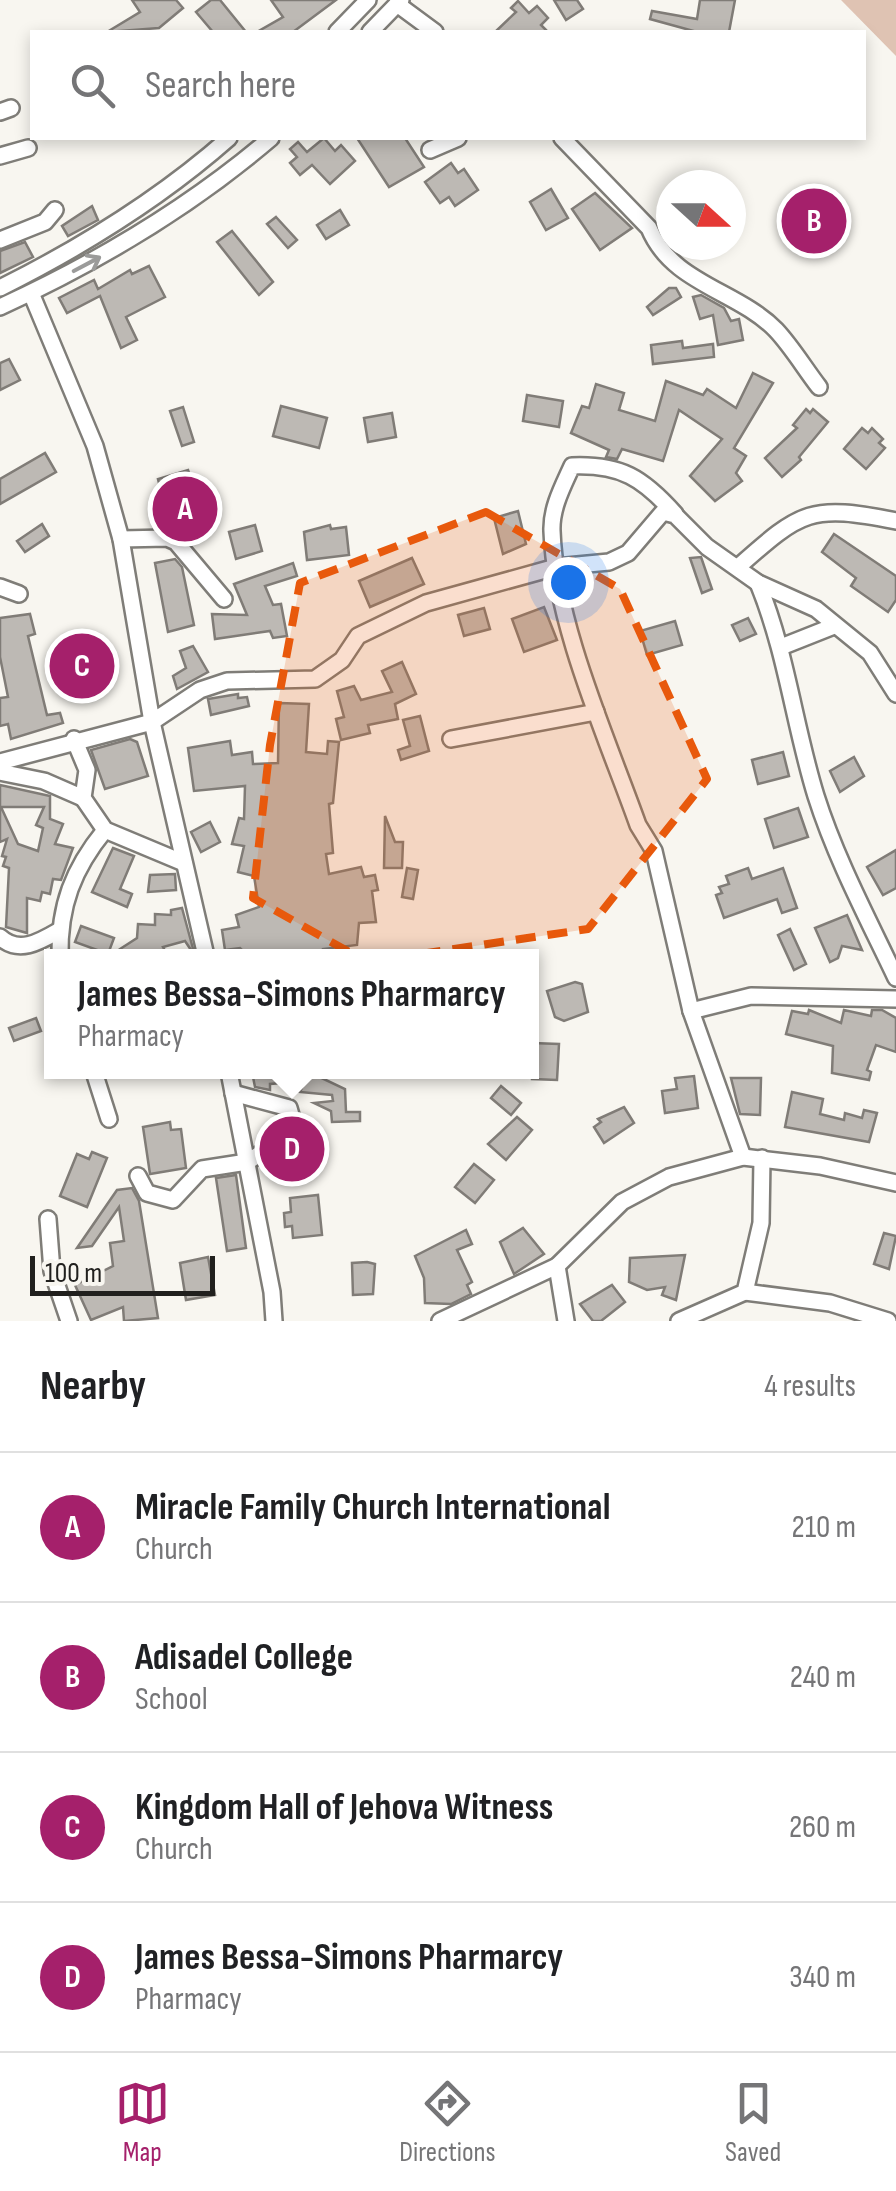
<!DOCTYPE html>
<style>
:root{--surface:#fff;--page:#f6f6f6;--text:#202124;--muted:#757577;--line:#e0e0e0;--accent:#a5206b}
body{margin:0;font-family:"Sofia Sans Condensed",sans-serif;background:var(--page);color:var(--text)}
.compass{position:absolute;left:656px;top:170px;width:90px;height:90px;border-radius:50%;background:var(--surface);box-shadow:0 5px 15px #0003;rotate:111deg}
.scale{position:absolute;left:30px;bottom:25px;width:185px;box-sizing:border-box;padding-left:10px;border:5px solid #21201e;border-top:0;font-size:28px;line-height:35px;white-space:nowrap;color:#21201e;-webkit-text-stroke:8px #f8f6f0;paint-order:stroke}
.you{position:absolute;left:568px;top:582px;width:35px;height:35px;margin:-25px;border:8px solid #fff;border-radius:50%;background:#1a73e8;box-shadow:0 0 0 15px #1a73e833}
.badge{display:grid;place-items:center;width:65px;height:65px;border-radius:50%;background:var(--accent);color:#fff;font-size:32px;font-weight:700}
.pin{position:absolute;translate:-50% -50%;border:5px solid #fff;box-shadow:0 2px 10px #0006}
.popup{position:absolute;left:44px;top:949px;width:495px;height:130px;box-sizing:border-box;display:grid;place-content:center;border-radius:0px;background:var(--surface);filter:drop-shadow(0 2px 8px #0005);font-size:32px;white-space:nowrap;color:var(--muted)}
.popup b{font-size:38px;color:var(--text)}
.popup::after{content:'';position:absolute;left:50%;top:100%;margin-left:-20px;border:20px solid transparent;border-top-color:var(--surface)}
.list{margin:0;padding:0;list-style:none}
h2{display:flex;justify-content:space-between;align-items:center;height:130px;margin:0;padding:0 40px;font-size:42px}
h2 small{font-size:32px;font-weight:400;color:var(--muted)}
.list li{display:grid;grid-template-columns:65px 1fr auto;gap:30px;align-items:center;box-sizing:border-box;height:150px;padding:0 40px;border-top:2px solid var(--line)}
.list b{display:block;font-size:38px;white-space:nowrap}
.list p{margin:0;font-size:32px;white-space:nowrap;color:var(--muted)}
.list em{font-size:32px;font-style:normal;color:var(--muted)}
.icon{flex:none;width:55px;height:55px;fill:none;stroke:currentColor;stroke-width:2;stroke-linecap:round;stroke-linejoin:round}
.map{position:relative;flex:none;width:896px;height:1321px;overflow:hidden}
.search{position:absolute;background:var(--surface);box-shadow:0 5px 15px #0003;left:30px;right:30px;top:30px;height:110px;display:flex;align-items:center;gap:25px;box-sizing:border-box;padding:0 35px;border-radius:0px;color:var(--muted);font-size:38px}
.sheet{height:730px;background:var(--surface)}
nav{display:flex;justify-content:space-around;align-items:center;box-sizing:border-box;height:140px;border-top:2px solid var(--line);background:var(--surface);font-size:28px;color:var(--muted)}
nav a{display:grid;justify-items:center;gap:5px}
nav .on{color:var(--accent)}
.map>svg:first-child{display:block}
.green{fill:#dfc3b3}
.building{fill:#bdb9b4;stroke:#807c77;stroke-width:2.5;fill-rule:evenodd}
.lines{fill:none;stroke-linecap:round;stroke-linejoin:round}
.minor-casing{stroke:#7f7d78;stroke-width:20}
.minor{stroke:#fff;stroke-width:15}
.oneway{stroke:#9b9b9a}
.marked{fill:#e8590c;fill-opacity:0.2;stroke:#e8590c;stroke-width:8;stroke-dasharray:20 12;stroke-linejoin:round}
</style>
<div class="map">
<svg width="896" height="1321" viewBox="0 0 896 1321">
<rect width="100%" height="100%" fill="#f8f6f0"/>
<!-- green -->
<polygon class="green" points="841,0 896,0 896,56"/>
<!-- building -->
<g class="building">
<polygon points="132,0 176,0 183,8 159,28 107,32 140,12"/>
<polygon points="211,0 220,0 246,32 213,32 196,12"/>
<polygon points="271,0 336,0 293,32 257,32 283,17"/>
<polygon points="554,0 577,0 583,9 566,20"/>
<polygon points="700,0 735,0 729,32 697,32 650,19 652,11 697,19"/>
<polygon points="518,1 529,13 537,6 548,18 541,25 548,32 495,32 516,12 511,8"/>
<polygon points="324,138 335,151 341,145 355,161 330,184 312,165 300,175 290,163 297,157 290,149 298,142 307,152"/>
<polygon points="357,138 405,138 424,167 389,187"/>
<polygon points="451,163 458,173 464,169 478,190 455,206 449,197 440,203 425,182"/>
<polygon points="551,189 568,218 546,230 530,202"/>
<polygon points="595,193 632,228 600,250 572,209"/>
<polygon points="92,206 98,220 68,236 62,226"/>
<polygon points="340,210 349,225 326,239 317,225"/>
<polygon points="276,217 297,240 288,248 267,224"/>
<polygon points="232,231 273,282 259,295 217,242"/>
<polygon points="25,242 33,257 0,273 0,251"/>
<polygon points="149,266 165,297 126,317 137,340 121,348 100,296 67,313 59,298 94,280 98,289 130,270 132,274"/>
<polygon points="669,288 676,288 681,297 653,315 647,307"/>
<polygon points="701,295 724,308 731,321 739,319 743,340 718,345 713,315 700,319 693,297"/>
<polygon points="682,341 683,348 713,344 714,357 653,364 651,345"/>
<polygon points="9,359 20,380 0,390 0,363"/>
<polygon points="753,373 773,383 734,448 746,456 736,473 742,481 715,501 690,476 722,439 679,410 663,461 622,449 617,459 606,457 609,450 571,433 582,406 589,408 596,384 624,393 619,410 655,421 666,381 703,395 707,389 736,408"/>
<polygon points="527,395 563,401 559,427 523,421"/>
<polygon points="281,406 327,418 319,448 273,436"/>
<polygon points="183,407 194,442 182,446 170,411"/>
<polygon points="806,409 810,413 813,409 828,422 799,457 801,460 782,477 765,458 797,428 793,425"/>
<polygon points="392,413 396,437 368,442 364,418"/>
<polygon points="862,428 868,433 872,428 883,439 879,443 885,448 866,469 844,449"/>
<polygon points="45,453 56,472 0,504 0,479"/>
<polygon points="188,470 205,524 178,531 170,527 158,479"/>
<polygon points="518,511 526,544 503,554 494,518"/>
<polygon points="42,524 49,536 25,552 17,541"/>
<polygon points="255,525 262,551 236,559 229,532"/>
<polygon points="330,525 331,529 346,527 349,555 307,560 304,532"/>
<polygon points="834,534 896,576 896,600 888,612 851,586 856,578 822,552"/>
<polygon points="701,557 712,589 702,593 690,558"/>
<polygon points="412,558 424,584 370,607 359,581"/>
<polygon points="175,559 182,567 194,625 168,632 155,563"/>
<polygon points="293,563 297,576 265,586 273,605 281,604 287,636 273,638 270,631 215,639 212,614 247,615 234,584"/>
<polygon points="544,607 557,640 524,652 512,619"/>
<polygon points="484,608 490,629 464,636 458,615"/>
<polygon points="30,614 35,634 28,636 47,715 60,713 63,723 11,739 8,724 0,726 0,698 8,697 0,657 0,618"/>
<polygon points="748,618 756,634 740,641 732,625"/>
<polygon points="675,621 682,645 647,655 640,631"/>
<polygon points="193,646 208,672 177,689 173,676 186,668 180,651"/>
<polygon points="402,662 416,694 395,704 398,719 368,725 370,733 341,740 336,719 344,717 337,691 354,686 361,700 392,692 382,671"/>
<polygon points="238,694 238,698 247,697 249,706 211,715 208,699"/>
<polygon points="279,703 309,704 306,752 327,754 328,741 339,742 333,803 329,804 333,853 326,854 329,874 361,867 364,877 375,875 378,890 372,891 376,922 359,923 357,945 323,949 323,956 275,956 274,951 248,956 240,948 225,950 222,930 239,927 236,915 259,907 254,876 238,872 244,846 232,844 239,818 244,819 245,786 194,791 188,748 230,741 232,755 252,752 253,764 278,763"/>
<polygon points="420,716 429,751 401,760 398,750 410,746 403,720"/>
<polygon points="130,739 137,742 148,776 105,789 91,750"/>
<polygon points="783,752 789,776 758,784 752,760"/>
<polygon points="854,757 864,776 840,792 830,771"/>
<path d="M0,785L50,796V819L63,824L55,844L73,848L61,880L53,879L50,894L42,892L40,901L27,898V933L6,927L9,868L3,866L6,857L2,856L7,839L0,842ZM1,807H44L36,825L43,828L38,851L18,844Z"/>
<polygon points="798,808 808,837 774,848 765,819"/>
<polygon points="385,816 395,842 403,842 402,868 384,868"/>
<polygon points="210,822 220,842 201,852 191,832"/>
<polygon points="113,848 134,856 120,889 132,894 127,907 92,892"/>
<polygon points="896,850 896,888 883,895 867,867"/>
<polygon points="407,868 418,870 413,899 402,897"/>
<polygon points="748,868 752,879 783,868 797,908 782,913 777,899 724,918 716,895 722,893 719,887 729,884 726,876"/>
<polygon points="175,874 176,890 148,892 150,875"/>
<polygon points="182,908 195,956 185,941 163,947 168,956 125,956 120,949 137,938 138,924 155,925 155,914 171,915 171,910"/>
<polygon points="847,915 862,950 842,946 838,958 830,962 815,928"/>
<polygon points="81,926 114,938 108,954 75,942"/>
<polygon points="790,929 806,964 794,970 778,935"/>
<polygon points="575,982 582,984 588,1012 564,1021 555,1017 547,991"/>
<polygon points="809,1010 841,1023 844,1010 871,1016 872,1010 882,1010 896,1018 896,1052 876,1045 867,1070 871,1072 869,1080 832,1073 833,1046 786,1034 792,1011 808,1014"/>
<polygon points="36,1018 41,1031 14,1041 9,1028"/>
<polygon points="532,1043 559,1044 557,1080 532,1079"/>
<polygon points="252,1072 280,1072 281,1083 270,1084 270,1090 255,1087"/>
<polygon points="309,1072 345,1089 346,1112 360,1112 360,1121 332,1122 331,1111 314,1103 333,1101 332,1095 300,1092"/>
<polygon points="694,1076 698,1108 665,1113 662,1091 677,1089 675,1078"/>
<polygon points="731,1078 761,1078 760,1115 740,1114"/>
<polygon points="501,1086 521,1103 511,1115 491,1098"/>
<polygon points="792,1092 823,1099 820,1114 844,1120 845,1113 862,1118 864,1110 877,1113 869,1142 785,1127"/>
<polygon points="624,1107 634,1123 604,1143 594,1127 601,1122 598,1119"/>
<polygon points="517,1117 532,1130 506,1160 488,1144"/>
<polygon points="170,1122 171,1130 181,1129 186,1168 150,1174 143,1127"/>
<polygon points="92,1152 107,1158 87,1207 60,1196 77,1154 89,1159"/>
<polygon points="474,1164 494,1180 475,1203 455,1187"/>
<polygon points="236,1175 246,1248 227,1251 216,1178"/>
<polygon points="132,1188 139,1201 158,1318 124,1321 123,1307 91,1320 75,1285 113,1266 110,1243 124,1241 119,1207 92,1246 77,1248 117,1190"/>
<polygon points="318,1195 322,1235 293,1238 292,1226 285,1227 284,1213 291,1212 290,1198"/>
<polygon points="523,1228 544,1254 514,1274 500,1242"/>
<polygon points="466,1230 472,1244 457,1250 472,1282 467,1285 471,1294 451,1304 425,1303 424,1278 415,1256"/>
<polygon points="884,1233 896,1236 889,1269 874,1264"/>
<polygon points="685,1255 676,1300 662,1295 665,1287 647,1290 629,1282 630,1258"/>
<polygon points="208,1257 215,1295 186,1300 180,1263"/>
<polygon points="367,1262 375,1264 373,1294 353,1295 352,1263"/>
<polygon points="612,1285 625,1302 601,1321 593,1321 580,1304"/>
</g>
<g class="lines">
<defs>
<g id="minor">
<polyline points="397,4 435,32"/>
<polyline points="337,32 368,0"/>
<polyline points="370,32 401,0"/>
<polyline points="0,112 11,108"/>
<path d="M562,138L649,228C672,284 737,290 776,330C792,347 805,369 819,387"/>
<polyline points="430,150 458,138"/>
<polyline points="0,156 28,148"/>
<polyline points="0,240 45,222 55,210"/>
<path d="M0,288C82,247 161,198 229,138"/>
<polyline points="31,293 95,446 121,539 152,722 200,690 227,681 315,679 342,660 358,636 426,603 556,567 609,562 628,553 663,512 675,515 707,547 758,583 816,609 870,653 896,694"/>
<path d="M0,307C98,262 189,208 271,138"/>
<path d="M675,514C643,478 621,464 572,466C563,486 551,508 552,531C555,623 607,738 638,825L654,851L691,1011L743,1157"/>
<polyline points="121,539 167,538 176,542 224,599"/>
<path d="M738,567C802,510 811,504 896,521"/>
<path d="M758,583C787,654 794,725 816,796C836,859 868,919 896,978"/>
<polyline points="0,587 19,594"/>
<polyline points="781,647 834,626"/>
<polyline points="74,739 87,770 83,798 105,830 184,863"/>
<polyline points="451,739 596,712"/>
<polyline points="0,762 152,722 206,956"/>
<polyline points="0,772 44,781 83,798"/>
<path d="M0,937C19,955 41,941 60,930"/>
<path d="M60,956C59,906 73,869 105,830"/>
<polyline points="691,1011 751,996 896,999"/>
<polyline points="94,1072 109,1119"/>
<polyline points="229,1072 272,1292 274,1321"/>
<polyline points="138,1176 147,1193 173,1200 202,1169 247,1162 279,1142 293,1122 289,1108 233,1093"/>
<polyline points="48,1219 52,1271 69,1321"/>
<polyline points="557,1266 566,1321"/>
<polyline points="745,1292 830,1303 888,1321"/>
<polyline points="440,1321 557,1266 622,1202 669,1177 743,1157 820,1166 896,1183"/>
<polyline points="679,1321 745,1292 761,1223 762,1158"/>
</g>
</defs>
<!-- minor casing -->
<use href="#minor" class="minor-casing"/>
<!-- minor -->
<use href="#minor" class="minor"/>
</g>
<!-- one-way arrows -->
<defs><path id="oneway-shaft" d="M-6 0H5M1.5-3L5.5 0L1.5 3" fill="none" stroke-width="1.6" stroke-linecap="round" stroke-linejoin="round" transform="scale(2.5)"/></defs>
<use class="oneway" href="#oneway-shaft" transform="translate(87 264) rotate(-28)"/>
<!-- marked area -->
<path class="marked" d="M486,512L620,589L707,779L588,929L367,962L253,898L270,745L300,583Z"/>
</svg>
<svg class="compass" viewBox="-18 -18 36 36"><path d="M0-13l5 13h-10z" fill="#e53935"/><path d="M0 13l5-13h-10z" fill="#757577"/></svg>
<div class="scale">100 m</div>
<div class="you"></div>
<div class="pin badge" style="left:185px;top:509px">A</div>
<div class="pin badge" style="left:814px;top:221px">B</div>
<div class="pin badge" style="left:82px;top:666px">C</div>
<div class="pin badge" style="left:292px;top:1149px">D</div>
<div class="popup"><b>James Bessa-Simons Pharmarcy</b>Pharmacy</div>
<div class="search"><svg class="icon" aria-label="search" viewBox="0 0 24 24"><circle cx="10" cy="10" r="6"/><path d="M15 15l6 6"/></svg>Search here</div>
</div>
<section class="sheet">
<h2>Nearby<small>4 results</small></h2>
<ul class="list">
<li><span class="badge">A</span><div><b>Miracle Family Church International</b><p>Church</p></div><em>210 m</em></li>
<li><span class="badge">B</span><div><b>Adisadel College</b><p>School</p></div><em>240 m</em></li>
<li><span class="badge">C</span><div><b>Kingdom Hall of Jehova Witness</b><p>Church</p></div><em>260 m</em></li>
<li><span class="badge">D</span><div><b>James Bessa-Simons Pharmarcy</b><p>Pharmacy</p></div><em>340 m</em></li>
</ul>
</section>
<nav>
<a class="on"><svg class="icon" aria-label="map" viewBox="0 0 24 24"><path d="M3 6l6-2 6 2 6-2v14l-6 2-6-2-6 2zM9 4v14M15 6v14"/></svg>Map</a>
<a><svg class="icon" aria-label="directions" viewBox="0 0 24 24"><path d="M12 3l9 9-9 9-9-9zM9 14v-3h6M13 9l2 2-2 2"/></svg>Directions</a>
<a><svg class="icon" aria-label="saved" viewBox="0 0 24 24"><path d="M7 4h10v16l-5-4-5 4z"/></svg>Saved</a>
</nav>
